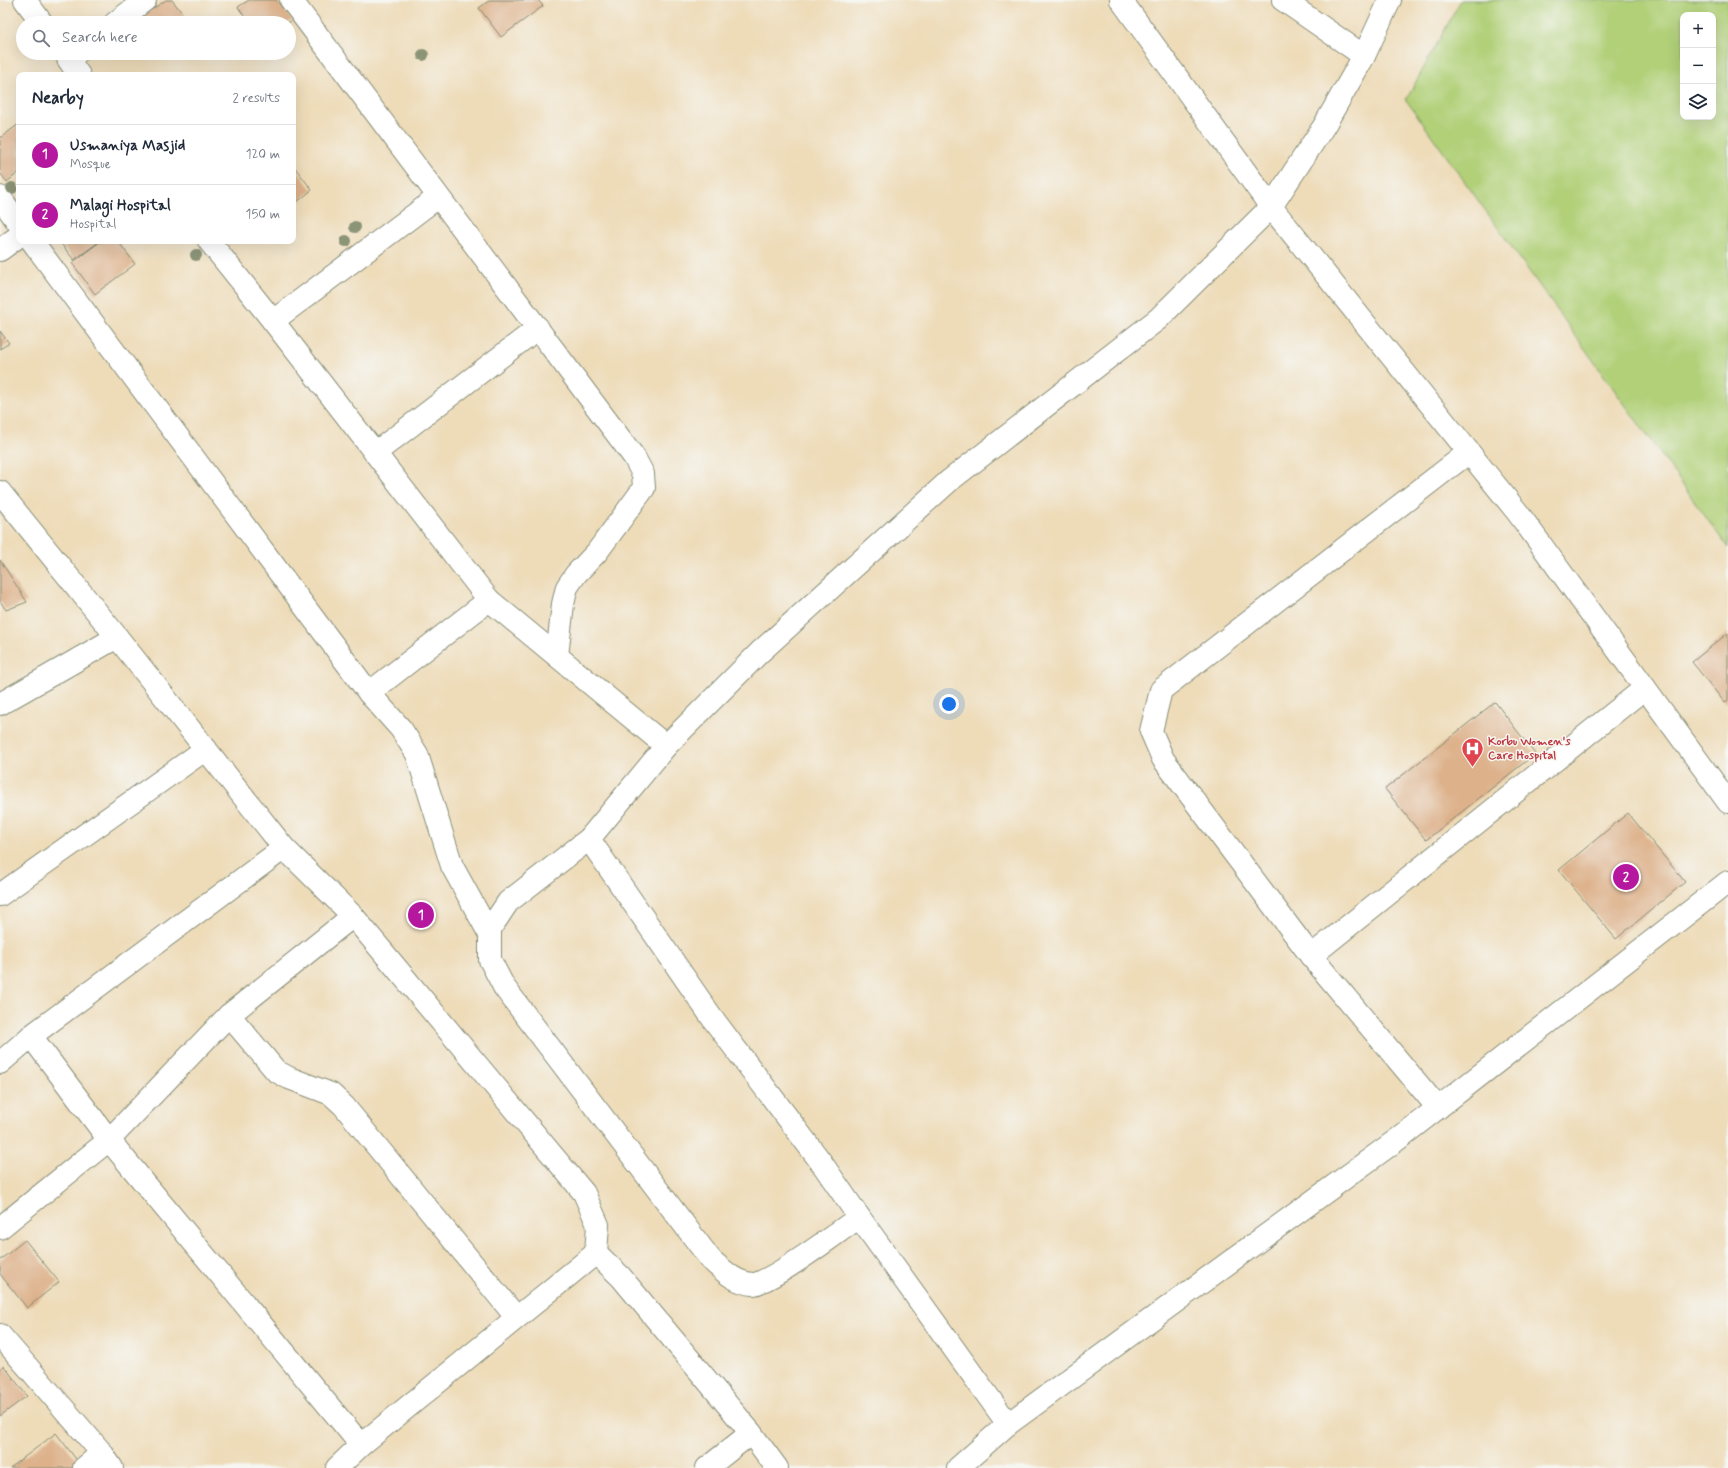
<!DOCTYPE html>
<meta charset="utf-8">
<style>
:root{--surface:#fff;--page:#f6f6f7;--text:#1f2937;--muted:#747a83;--line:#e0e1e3;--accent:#b5179e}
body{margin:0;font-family:Mynerve,sans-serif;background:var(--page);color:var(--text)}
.controls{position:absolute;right:12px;top:12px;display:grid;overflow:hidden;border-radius:8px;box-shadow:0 4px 16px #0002}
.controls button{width:36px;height:36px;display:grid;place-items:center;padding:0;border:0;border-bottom:1px solid var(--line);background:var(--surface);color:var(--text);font:20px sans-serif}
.you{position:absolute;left:949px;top:704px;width:14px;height:14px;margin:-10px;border:3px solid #fff;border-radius:50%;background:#1a73e8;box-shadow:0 0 0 6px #1a73e833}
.badge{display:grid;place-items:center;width:26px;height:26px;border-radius:50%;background:var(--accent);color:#fff;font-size:13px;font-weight:700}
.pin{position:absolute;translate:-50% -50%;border:2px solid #fff;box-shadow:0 1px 4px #0006}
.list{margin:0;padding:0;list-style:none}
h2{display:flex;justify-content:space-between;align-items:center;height:52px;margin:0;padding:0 16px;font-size:17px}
h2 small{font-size:13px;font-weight:400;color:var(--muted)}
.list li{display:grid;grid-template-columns:26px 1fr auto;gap:12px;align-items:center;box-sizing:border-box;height:60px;padding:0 16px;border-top:1px solid var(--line)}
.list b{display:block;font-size:15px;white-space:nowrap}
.list p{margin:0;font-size:13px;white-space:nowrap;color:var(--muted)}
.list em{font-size:13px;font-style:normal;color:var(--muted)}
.icon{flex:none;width:22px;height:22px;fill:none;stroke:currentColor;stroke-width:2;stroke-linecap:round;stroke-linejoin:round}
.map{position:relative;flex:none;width:1728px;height:1468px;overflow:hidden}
.search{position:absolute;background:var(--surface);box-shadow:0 4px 16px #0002;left:16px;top:16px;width:280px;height:44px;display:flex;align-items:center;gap:10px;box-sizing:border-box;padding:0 14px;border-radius:22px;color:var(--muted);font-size:15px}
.panel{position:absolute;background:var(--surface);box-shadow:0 4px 16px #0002;left:16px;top:72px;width:280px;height:172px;border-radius:8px}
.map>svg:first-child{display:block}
.green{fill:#b1d078;stroke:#688656;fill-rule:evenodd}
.building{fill:#ddb18a}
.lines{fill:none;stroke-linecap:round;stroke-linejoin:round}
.minor-casing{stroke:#868c76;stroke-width:24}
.tertiary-casing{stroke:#868c76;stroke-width:24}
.minor{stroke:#fff;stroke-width:22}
.tertiary{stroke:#fff;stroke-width:22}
.tree{fill:#8c9478}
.labels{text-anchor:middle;stroke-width:3;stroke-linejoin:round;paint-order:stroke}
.health-label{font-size:12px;font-weight:bold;fill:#be3a42;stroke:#f6f6f2;text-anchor:start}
</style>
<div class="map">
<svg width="1728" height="1468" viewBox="0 0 1728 1468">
<rect width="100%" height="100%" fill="#f6f6f2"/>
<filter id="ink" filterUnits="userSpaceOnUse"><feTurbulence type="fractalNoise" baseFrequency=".025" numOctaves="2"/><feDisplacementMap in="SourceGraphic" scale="8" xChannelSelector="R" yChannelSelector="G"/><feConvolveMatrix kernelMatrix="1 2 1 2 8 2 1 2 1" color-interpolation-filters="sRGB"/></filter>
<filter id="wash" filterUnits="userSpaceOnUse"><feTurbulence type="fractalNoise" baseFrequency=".012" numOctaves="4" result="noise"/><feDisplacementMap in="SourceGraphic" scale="16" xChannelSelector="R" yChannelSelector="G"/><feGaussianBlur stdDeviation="0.9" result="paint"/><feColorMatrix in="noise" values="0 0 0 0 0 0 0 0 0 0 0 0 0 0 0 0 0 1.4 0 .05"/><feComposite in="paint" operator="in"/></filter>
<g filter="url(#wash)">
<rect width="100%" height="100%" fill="#eedcb9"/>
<!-- green -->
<path class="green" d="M1461,0H1728V548L1406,100ZM1683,15H1713V117H1683Z"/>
<g id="blocks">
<!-- building -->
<g class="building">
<polygon points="166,0 172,0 190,23 145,23 141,17"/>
<polygon points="249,0 276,0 292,20 288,23 249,23 238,7"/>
<polygon points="490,0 538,0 543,6 501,37 479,8"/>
<polygon points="19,124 19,172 7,182 0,173 0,138"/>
<polygon points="293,165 312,190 293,205"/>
<polygon points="59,241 100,241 74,260"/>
<polygon points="101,241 118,241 135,264 95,294 72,263"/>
<polygon points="0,331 9,343 0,349"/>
<polygon points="0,560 27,602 6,610 0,601"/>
<polygon points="1728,633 1728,700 1725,703 1692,662"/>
<polygon points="1495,702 1535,754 1426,840 1385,789"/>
<polygon points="1628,813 1685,882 1616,939 1559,870"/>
<polygon points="25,1240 59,1282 27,1308 0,1274 0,1260"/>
<polygon points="4,1366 27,1396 0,1416 0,1369"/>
<polygon points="56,1433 79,1463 73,1468 10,1468"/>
</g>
</g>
</g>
<g filter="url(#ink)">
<use href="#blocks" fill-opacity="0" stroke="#868c76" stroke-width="1"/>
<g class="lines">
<defs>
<g id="minor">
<polyline points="25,0 42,23"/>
<polyline points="291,0 634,457 643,474 644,488 597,552 576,574 567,587 563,604 557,656"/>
<polyline points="1283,0 1364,56"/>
<polyline points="115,23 145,0"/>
<polyline points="77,53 68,59 79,75"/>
<polyline points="0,197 19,224"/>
<polyline points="32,241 369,693 401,729 417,754 452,866 490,935"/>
<polyline points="209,241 273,321 489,600 666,746"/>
<polyline points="0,250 19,236"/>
<polyline points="273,321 438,197"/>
<polyline points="375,453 538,328"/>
<polyline points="0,492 117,637 284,848 353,916 584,1193 598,1225 596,1253"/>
<polyline points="369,693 489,600"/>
<polyline points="0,704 117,637"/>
<path d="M589,839L508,902L490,929V960L504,987L711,1260C723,1270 735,1283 753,1284C767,1285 843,1229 859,1217"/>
<polyline points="0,895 206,749"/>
<polyline points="1311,956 1645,688"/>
<polyline points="229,1015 276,1071 289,1078 331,1094 344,1106 516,1317"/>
<polyline points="31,1036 109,1140 361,1445 596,1253 621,1277 751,1433 777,1468"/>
<polyline points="0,1063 31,1036 284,848"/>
<polyline points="1438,1108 1311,956 1163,759 1151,731 1161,690 1469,452"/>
<polyline points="0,1228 109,1140 229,1015 353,916"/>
<polyline points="0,1335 102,1453 112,1468"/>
<polyline points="1008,1424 859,1217 821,1162 713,1019 589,839 666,746 760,652 949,481 1158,319 1271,207 1324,126 1364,56 1390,0"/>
<polyline points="84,1468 102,1453"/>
<polyline points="337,1468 361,1445"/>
<polyline points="707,1468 751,1433"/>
<polyline points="958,1468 1008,1424 1398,1139 1728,882"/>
</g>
<polyline id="tertiary" points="1121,0 1271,207 1518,513 1728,802"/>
</defs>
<!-- minor casing -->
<use href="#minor" class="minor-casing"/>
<!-- tertiary casing -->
<use href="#tertiary" class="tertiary-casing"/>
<!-- minor -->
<use href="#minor" class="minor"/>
<!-- tertiary -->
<use href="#tertiary" class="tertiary"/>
</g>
<!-- trees -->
<g class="tree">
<circle cx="423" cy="55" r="6"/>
<circle cx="12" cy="188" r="6"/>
<circle cx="355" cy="227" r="6"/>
<circle cx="346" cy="241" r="6"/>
<circle cx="196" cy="255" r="6"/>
</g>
</g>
<!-- icons -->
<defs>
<symbol id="hospital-pin" viewBox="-11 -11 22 30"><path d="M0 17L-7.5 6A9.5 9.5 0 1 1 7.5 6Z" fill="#e0444e" stroke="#f6f6f2"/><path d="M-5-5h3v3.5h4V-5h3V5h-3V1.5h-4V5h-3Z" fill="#fff"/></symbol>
</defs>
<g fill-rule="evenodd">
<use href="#hospital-pin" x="1460" y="736" width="25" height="34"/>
</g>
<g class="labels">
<!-- health labels -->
<g class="health-label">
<text x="1488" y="745">Korbu Women's<tspan x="1488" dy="14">Care Hospital</tspan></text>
</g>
</g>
</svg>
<div class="controls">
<button>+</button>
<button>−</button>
<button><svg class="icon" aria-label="layers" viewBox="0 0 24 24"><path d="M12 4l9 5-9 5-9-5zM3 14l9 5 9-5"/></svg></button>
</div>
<div class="you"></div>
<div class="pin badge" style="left:421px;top:915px">1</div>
<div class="pin badge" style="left:1626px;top:877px">2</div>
<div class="search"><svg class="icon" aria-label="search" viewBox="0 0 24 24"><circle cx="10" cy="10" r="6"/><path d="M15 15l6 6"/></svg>Search here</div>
<section class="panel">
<h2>Nearby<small>2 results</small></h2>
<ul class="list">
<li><span class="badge">1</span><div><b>Usmaniya Masjid</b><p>Mosque</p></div><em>120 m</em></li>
<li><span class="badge">2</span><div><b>Malagi Hospital</b><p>Hospital</p></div><em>150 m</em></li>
</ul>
</section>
</div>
